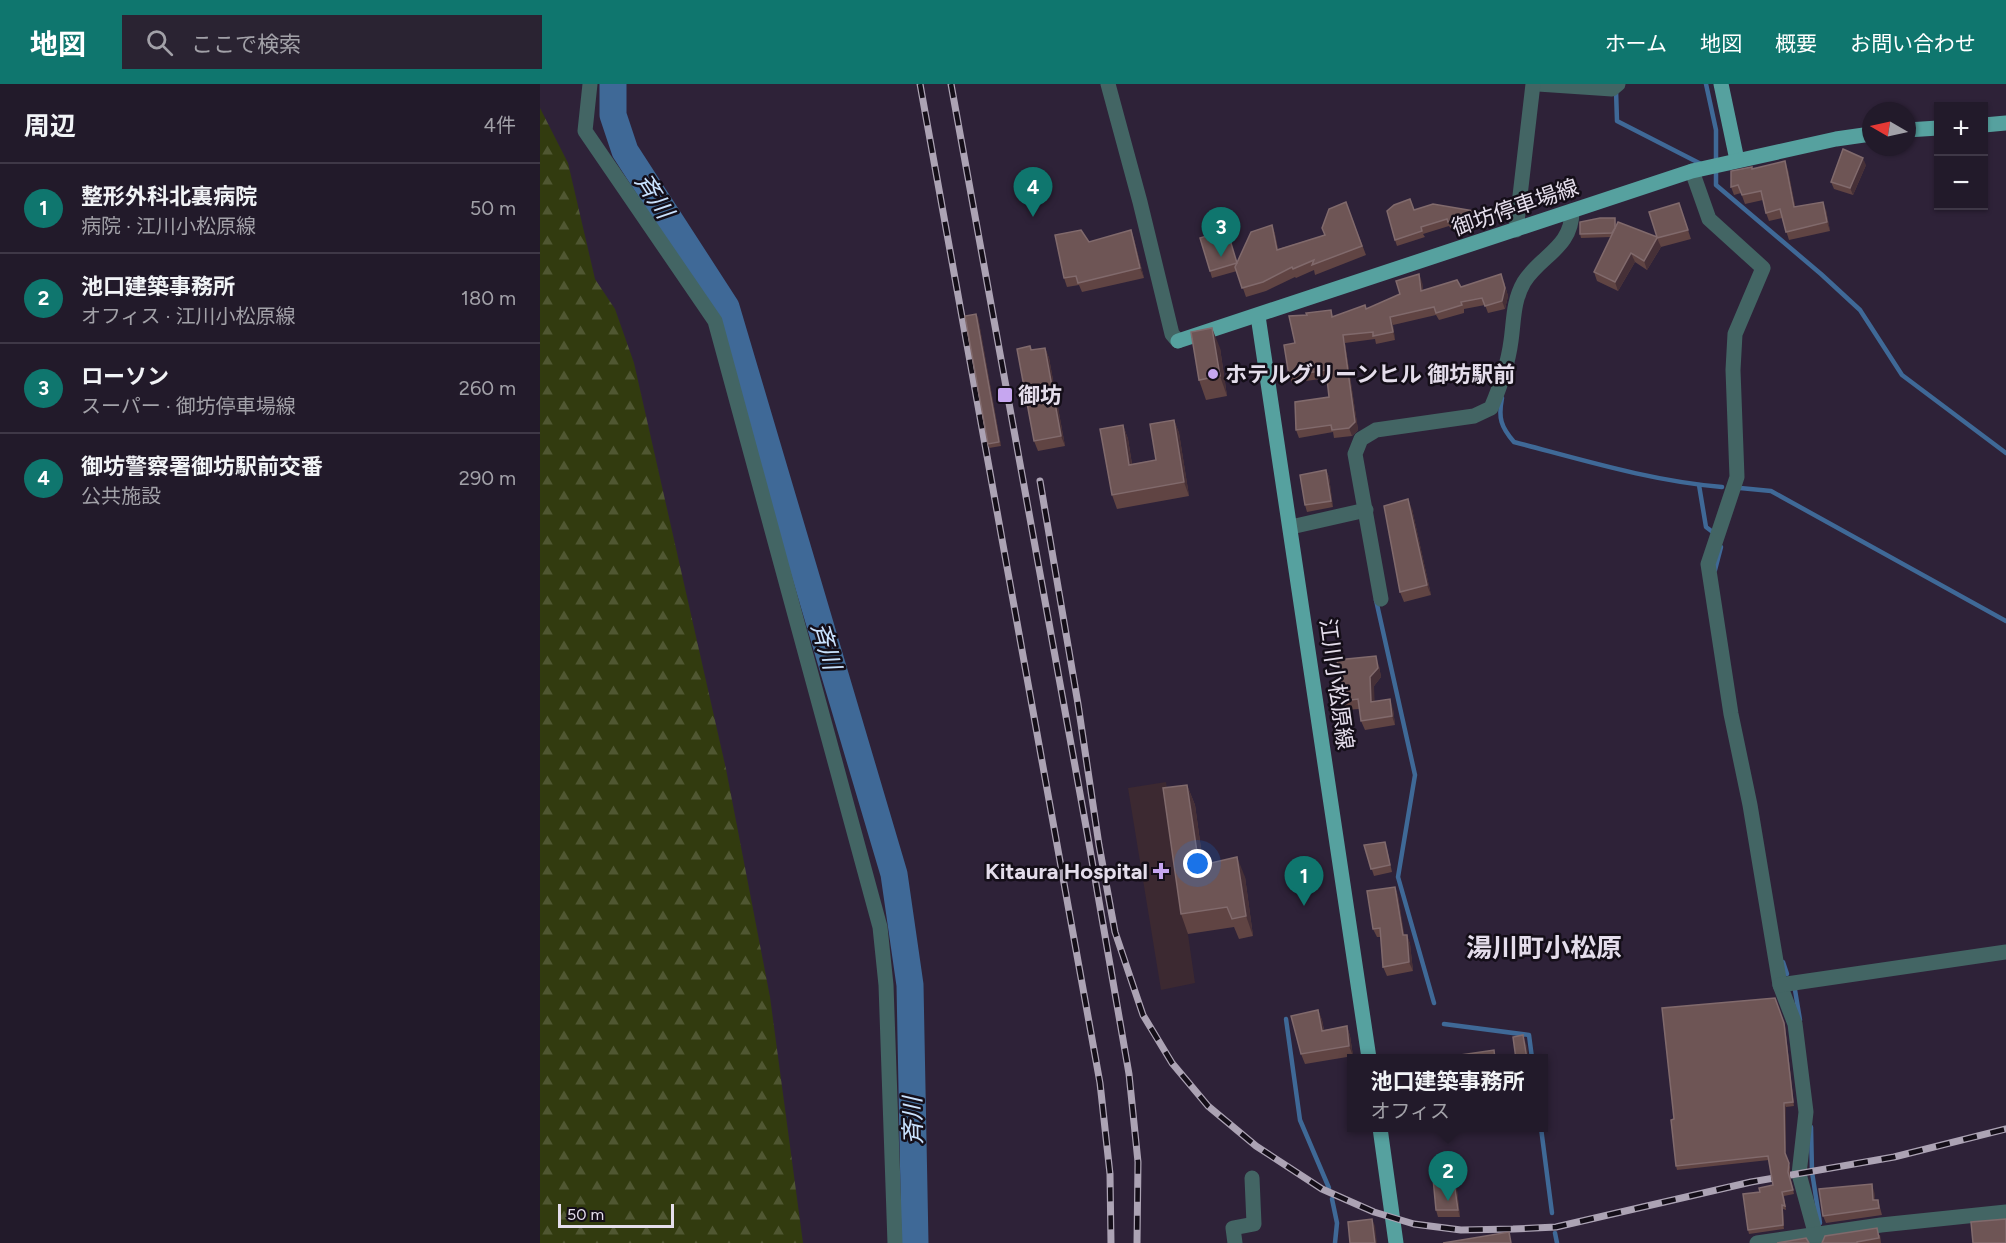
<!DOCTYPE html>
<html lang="ja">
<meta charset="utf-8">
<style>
:root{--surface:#221a2a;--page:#2a2332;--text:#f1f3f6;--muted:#a2a1a8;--line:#3f3847;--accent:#0f766e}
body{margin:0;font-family:Figtree,"Noto Sans JP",sans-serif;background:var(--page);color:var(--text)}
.controls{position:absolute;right:18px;top:18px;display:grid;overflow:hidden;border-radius:0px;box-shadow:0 2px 4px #0004}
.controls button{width:54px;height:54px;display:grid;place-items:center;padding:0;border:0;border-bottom:2px solid var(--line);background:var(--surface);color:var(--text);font:30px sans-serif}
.compass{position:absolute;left:1322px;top:18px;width:54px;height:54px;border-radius:50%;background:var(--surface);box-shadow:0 2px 4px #0004;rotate:279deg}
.scale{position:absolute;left:18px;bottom:15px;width:116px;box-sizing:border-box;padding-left:6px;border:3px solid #e4ddeb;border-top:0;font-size:16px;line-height:21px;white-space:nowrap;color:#e4ddeb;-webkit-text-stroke:4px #140e18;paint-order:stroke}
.you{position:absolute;left:658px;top:780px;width:21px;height:21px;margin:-15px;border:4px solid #fff;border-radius:50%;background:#1a73e8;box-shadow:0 0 0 9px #1a73e833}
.badge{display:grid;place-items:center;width:39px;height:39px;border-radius:50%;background:var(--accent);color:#fff;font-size:20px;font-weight:700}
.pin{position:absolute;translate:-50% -50px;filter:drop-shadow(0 2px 3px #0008)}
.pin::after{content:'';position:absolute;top:32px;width:21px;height:18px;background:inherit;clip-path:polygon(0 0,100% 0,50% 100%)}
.popup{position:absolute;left:807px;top:970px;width:201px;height:78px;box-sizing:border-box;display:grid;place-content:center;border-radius:0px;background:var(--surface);filter:drop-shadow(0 2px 4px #0005);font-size:20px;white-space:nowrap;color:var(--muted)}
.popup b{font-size:22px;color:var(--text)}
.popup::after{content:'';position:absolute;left:50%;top:100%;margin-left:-12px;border:12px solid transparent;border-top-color:var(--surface)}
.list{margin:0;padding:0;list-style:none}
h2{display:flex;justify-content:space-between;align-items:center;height:78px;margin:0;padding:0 24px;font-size:26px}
h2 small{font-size:20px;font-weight:400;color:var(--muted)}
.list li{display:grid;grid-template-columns:39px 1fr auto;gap:18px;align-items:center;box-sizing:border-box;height:90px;padding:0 24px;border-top:2px solid var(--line)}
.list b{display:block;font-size:22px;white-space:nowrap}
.list p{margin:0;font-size:20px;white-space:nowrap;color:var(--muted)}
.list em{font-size:20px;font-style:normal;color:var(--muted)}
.icon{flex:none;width:33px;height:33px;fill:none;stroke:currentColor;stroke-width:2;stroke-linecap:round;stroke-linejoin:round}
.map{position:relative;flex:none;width:1466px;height:1159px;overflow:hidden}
header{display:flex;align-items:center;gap:36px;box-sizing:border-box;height:84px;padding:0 30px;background:var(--accent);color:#fff}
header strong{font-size:28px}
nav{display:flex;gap:33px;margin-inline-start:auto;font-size:21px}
.search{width:420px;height:54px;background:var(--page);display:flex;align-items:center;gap:15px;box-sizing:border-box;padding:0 21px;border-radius:0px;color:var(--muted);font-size:22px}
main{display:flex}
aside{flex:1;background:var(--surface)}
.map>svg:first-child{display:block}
.medical{fill:#3c2931}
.forest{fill:url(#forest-firs)}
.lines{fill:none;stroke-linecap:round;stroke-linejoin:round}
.stream{stroke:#3f6997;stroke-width:4.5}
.river{stroke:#3f6997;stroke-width:27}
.minor{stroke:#436564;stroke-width:15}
.major{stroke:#56a19f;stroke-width:15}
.rail-casing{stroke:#aca3b4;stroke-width:7}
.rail{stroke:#140e18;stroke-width:4.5;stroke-dasharray:14;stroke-linecap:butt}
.wall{fill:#604443}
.shaded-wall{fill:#463037}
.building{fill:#6e5555;stroke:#816a6c;stroke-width:1.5}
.poi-dot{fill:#c6a6f0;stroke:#140e18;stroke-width:2}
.labels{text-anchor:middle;stroke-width:5;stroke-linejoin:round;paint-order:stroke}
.street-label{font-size:22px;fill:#e4ddeb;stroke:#140e18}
.poi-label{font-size:22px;font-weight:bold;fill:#e4ddeb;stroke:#140e18;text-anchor:start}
.water-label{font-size:24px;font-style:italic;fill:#c9e2fe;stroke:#140e18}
.quarter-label{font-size:26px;font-weight:bold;fill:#e4ddeb;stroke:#140e18}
</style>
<header>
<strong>地図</strong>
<div class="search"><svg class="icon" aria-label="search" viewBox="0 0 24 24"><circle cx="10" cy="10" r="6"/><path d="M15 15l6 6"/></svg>ここで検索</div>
<nav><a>ホーム</a><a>地図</a><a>概要</a><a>お問い合わせ</a></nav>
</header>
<main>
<aside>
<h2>周辺<small>4件</small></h2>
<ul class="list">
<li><span class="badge">1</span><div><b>整形外科北裏病院</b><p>病院 · 江川小松原線</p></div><em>50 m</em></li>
<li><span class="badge">2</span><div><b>池口建築事務所</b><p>オフィス · 江川小松原線</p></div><em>180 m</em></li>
<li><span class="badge">3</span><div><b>ローソン</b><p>スーパー · 御坊停車場線</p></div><em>260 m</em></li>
<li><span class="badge">4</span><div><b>御坊警察署御坊駅前交番</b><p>公共施設</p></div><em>290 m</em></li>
</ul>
</aside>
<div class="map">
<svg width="1466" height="1159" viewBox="0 0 1466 1159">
<defs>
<pattern id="forest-firs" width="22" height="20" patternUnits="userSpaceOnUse" patternTransform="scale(1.5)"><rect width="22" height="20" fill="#323b0f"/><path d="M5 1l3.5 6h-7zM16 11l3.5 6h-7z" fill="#505732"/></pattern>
</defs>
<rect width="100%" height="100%" fill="#2e2238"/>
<!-- medical -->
<polygon class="medical" points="626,698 655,899 621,906 588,704"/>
<!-- forest -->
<polygon class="forest" points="0,24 28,79 55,195 75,225 94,279 186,685 230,913 263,1159 0,1159"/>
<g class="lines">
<!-- stream -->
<g class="stream">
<polyline points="1166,0 1176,46 1176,77"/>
<polyline points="1076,6 1077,37 1161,80"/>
<polyline points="1176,86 1176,101 1281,190 1320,226 1362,291 1466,369"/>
<path d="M962,314C958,334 961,343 974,358C1043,376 1111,397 1182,403"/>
<polyline points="1159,401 1166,443 1174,449"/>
<polyline points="1200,404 1231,407 1466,537"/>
<polyline points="1175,486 1181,463"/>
<polyline points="836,516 875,691 858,793 894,919"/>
<polyline points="1243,878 1247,890"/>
<polyline points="1255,906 1260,936"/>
<polyline points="746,935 760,1036 789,1104"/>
<polyline points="904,940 989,951 992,974"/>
<polyline points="1271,1043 1272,1088 1280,1139"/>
<polyline points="1001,1044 1012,1129"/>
<polyline points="792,1115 797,1139 795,1159"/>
<polyline points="1015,1149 1017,1159"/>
</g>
<!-- river -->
<polyline class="river" points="73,0 73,31 85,67 186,223 354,790 370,901 375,1159"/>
<!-- minor -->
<g class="minor">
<polyline points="50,0 45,47 175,237 340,843 346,901 355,1159"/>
<polyline points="568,0 600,118 632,250 638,257"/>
<polyline points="998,0 1072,5 1078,0"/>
<polyline points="1152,87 1169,135 1223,184 1195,250 1193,286 1197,393 1168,480 1191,630 1210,721 1240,901 1255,940 1266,1028 1259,1090 1278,1159"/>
<polyline points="976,146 993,0"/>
<polyline points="751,443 826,426"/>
<path d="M841,515L815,370L821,355L836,346L934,332L951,324C960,303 968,280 971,257C974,236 973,217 984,198C1001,171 1032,164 1032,127"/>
<polyline points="1240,901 1466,868"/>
<polyline points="695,1159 693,1144 714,1140 712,1094"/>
<polyline points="1217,1159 1341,1141 1466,1128"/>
</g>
<!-- major -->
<g class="major">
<polyline points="1181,0 1197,76"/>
<polyline points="1444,41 1466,39"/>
<polyline points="1367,46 1398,44"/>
<polyline points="718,232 829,974"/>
<polyline points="638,257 1152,87 1296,55 1331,50"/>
<polyline points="840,1044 856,1159"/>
</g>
<defs>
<g id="rail">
<polyline points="380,0 560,999 570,1090 571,1159"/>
<polyline points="411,0 547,748 589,990 598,1078 597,1159"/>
<polyline points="500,397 538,620 559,761 575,848 603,931 632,979 668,1022 716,1062 782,1105 834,1128 874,1140 921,1146 973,1145 1016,1143 1211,1098 1354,1073 1466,1045"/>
</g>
</defs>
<!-- rail casing -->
<use href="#rail" class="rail-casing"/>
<!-- rail -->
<use href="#rail" class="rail"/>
</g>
<!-- wall -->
<g class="wall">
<polygon points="1326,81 1313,111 1294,105 1291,98"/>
<polygon points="1212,85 1248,86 1255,122 1286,126 1290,147 1249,156 1242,134 1229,137 1226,129 1223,116 1205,120 1201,109 1194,111 1191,103"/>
<polygon points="806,118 826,171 775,191 774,186 756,194 755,193 726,207 706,213 697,187 672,194 670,187 687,146 697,179 732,141 735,150 738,165 785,151"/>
<polygon points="1139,119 1151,155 1121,163 1107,186 1095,178 1078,207 1057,197 1054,188 1071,153 1041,154 1040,150 1075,134 1076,142 1117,153"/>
<polygon points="874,126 940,128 943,135 911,145 909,142 883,150 885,153 857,162 855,156"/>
<polygon points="591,146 594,155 604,194 542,208 539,201 527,203 524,194 549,158"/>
<polygon points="882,198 883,206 921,203 964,198 968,212 965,225 948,229 945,221 924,225 924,229 899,236 896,231 853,241 855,256 836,260 835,255 805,259 818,346 812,352 794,354 793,348 759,354 756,346 789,313 787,294 752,299 749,292 755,259 767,231 791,226 793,233 827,225 860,210"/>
<polygon points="438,233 461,362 449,364 448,360"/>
<polygon points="505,264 509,274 525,362 498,367 494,357 491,266"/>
<polygon points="680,264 687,312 666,316 659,296"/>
<polygon points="634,336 639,349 649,412 577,425 572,411 583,341 588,355 592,380 616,376"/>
<polygon points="786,386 789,393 793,423 767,428 765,421"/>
<polygon points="872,425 891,511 864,518 860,508"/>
<polygon points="839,582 841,593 834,602 834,618 853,625 855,641 825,646 821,637 819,625 806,626 803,617"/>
<polygon points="647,701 655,721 662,772 671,779 705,793 713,852 699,855 694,843 648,850 641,830"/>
<polygon points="824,761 847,765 852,788 834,792"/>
<polygon points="855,803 858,812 864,851 867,851 870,860 873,887 847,892 843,883 841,853 837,853 833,845"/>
<polygon points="778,926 782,936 784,946 807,942 810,952 813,972 765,980 761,970"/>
<polygon points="1245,942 1254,1022 1246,1023 1246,1073 1250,1083 1250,1092 1254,1110 1244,1112 1246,1126 1243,1125 1244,1145 1209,1150 1208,1146 1220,1108 1233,1101 1229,1076 1137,1086 1136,1082"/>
<polygon points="916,1097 920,1133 898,1133 896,1126"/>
<polygon points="1334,1107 1335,1116 1338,1116 1342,1131 1286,1139 1283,1132"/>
<polygon points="1340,1151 1341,1159 1282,1159"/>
</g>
<!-- shaded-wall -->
<g class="shaded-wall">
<polygon points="1323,74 1326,81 1313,111 1310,104"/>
<polygon points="1245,77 1248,86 1257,131 1254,123"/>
<polygon points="1283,118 1286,126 1290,147 1287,138"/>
<polygon points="732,141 735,150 740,175 737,166"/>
<polygon points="591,146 594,155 604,194 600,184"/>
<polygon points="1117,154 1121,163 1107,186 1104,177"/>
<polygon points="1091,169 1095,178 1078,207 1075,198"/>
<polygon points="879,190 882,198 884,214 881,207"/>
<polygon points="961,190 968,212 965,225 962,217"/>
<polygon points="436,230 438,233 461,362 459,358"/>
<polygon points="850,233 853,241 855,256 853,248"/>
<polygon points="672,244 680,264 687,312 680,292"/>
<polygon points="803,251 805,259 818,346 812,352 809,344"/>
<polygon points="505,264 509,274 525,362 521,352"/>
<polygon points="634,336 639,349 649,412 644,398"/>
<polygon points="583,341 588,355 594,394 589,381"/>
<polygon points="786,386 789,393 793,423 791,417"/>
<polygon points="868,415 872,425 891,511 887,501"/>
<polygon points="836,572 839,582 841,593 834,602 835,627 831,618 830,593"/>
<polygon points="850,615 853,625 855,641 852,632"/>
<polygon points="647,701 655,721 664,787 657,768"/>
<polygon points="697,773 705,793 713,852 706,832"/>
<polygon points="855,803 858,812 866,860 863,851"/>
<polygon points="867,851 870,860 873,887 869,878"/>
<polygon points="778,926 782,936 786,957 782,947"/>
<polygon points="1244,939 1245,942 1254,1022 1253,1018"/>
<polygon points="807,942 810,952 813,972 809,962"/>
<polygon points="983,951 987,962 989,975 987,975"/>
<polygon points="1244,1019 1246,1023 1246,1073 1245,1069"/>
<polygon points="913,1091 916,1097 920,1133 918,1126"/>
<polygon points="1332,1100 1334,1107 1336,1123 1333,1116"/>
<polygon points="1242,1121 1243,1125 1244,1145 1243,1141"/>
<polygon points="832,1135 835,1142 837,1159 835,1159"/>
</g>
<!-- building -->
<g class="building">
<polygon points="1303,65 1323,74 1310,104 1291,98"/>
<polygon points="1245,77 1254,123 1283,118 1287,138 1246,148 1240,125 1226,129 1221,107 1202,111 1198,101 1191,103 1191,87 1212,83 1212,85"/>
<polygon points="870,115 874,126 893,120 940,128 908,138 907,135 881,143 882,147 855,156 847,127 854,121"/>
<polygon points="806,118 822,162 772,181 774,176 753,185 752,183 723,198 702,204 695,183 711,148 732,141 737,166 785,151 782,144 789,125"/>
<polygon points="1139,119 1148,146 1117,154 1104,177 1091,169 1075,198 1054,188 1078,138 1117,153 1109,128"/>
<polygon points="1060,134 1075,134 1075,144 1072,149 1040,150 1040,138"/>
<polygon points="541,146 549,158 591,146 600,184 538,199 536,192 524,194 515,151"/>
<polygon points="687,146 697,179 670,187 660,154"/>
<polygon points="879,190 881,207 917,196 921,203 961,190 965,204 962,217 945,222 942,214 921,218 922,221 896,229 894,223 850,233 853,248 833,252 833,248 803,251 815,338 809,344 792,346 791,341 756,346 755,318 789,313 786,286 749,292 744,261 755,259 749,232 767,231 766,229 791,226 792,233 825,221 826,225 860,210 856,197"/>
<polygon points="436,230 459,358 448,360 425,232"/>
<polygon points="672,244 680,292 659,296 651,248"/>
<polygon points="490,262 491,266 505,264 521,352 494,357 477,265"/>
<polygon points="634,336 644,398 572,411 560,345 583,341 589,381 616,376 610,340"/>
<polygon points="786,386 791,417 765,421 760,391"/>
<polygon points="868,415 887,501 860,508 844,422"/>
<polygon points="836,572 838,584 830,593 831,618 850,615 852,632 821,637 818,615 803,617 797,576"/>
<polygon points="647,701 657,768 671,779 697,773 706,832 692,835 687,823 641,830 623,704"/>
<polygon points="845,758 850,781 831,785 824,761"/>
<polygon points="855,803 863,851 867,851 869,878 843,883 840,844 833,845 827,807"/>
<polygon points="1235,914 1244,939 1253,1018 1244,1019 1245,1069 1249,1079 1248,1088 1253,1106 1242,1108 1245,1122 1242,1121 1243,1141 1208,1146 1203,1110 1220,1108 1219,1104 1233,1101 1228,1072 1136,1082 1131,1036 1134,1035 1122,924"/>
<polygon points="778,926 782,947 807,942 809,962 761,970 751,932"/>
<polygon points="983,951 987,975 976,975 973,953"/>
<polygon points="954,966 955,975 921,975 921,971"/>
<polygon points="913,1091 918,1126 896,1126 893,1094"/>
<polygon points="1332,1100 1333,1116 1338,1116 1339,1124 1283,1132 1279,1105"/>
<polygon points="832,1135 835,1159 810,1159 808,1138"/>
<polygon points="1466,1135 1466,1159 1433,1159 1431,1138"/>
<polygon points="1337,1144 1339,1154 1317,1158 1317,1159 1282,1159 1285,1152"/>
<polygon points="969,1148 971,1159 903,1159"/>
<polygon points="1266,1154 1269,1159 1237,1159"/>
</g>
<!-- markers -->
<g class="poi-dot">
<circle cx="673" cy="290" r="6"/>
<rect x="457" y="303" width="16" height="16" rx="3"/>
<path d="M618 778h6v6h6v6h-6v6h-6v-6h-6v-6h6z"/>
</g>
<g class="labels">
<!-- street labels -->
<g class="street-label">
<text transform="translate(975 123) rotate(-19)" y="8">御坊停車場線</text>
<text transform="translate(797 600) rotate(82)" y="8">江川小松原線</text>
</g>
<!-- poi labels -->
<g class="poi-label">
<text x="685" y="298">ホテルグリーンヒル 御坊駅前</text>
<text x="478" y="319">御坊</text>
<text x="608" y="795" text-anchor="end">Kitaura Hospital</text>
</g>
<!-- water labels -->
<g class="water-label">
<text transform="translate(114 112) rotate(57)" y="8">斉川</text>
<text transform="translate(286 562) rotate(73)" y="8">斉川</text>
<text transform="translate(373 1037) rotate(-91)" y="8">斉川</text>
</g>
<!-- quarter labels -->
<g class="quarter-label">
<text x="1004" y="873">湯川町小松原</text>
</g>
</g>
</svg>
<div class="controls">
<button>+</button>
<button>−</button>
</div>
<svg class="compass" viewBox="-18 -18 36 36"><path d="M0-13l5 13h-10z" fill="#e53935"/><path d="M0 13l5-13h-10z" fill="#a2a1a8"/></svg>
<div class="scale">50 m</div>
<div class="you"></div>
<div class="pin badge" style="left:764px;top:822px">1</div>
<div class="pin badge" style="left:908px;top:1117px">2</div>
<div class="popup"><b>池口建築事務所</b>オフィス</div>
<div class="pin badge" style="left:681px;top:173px">3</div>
<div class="pin badge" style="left:493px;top:133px">4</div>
</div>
</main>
